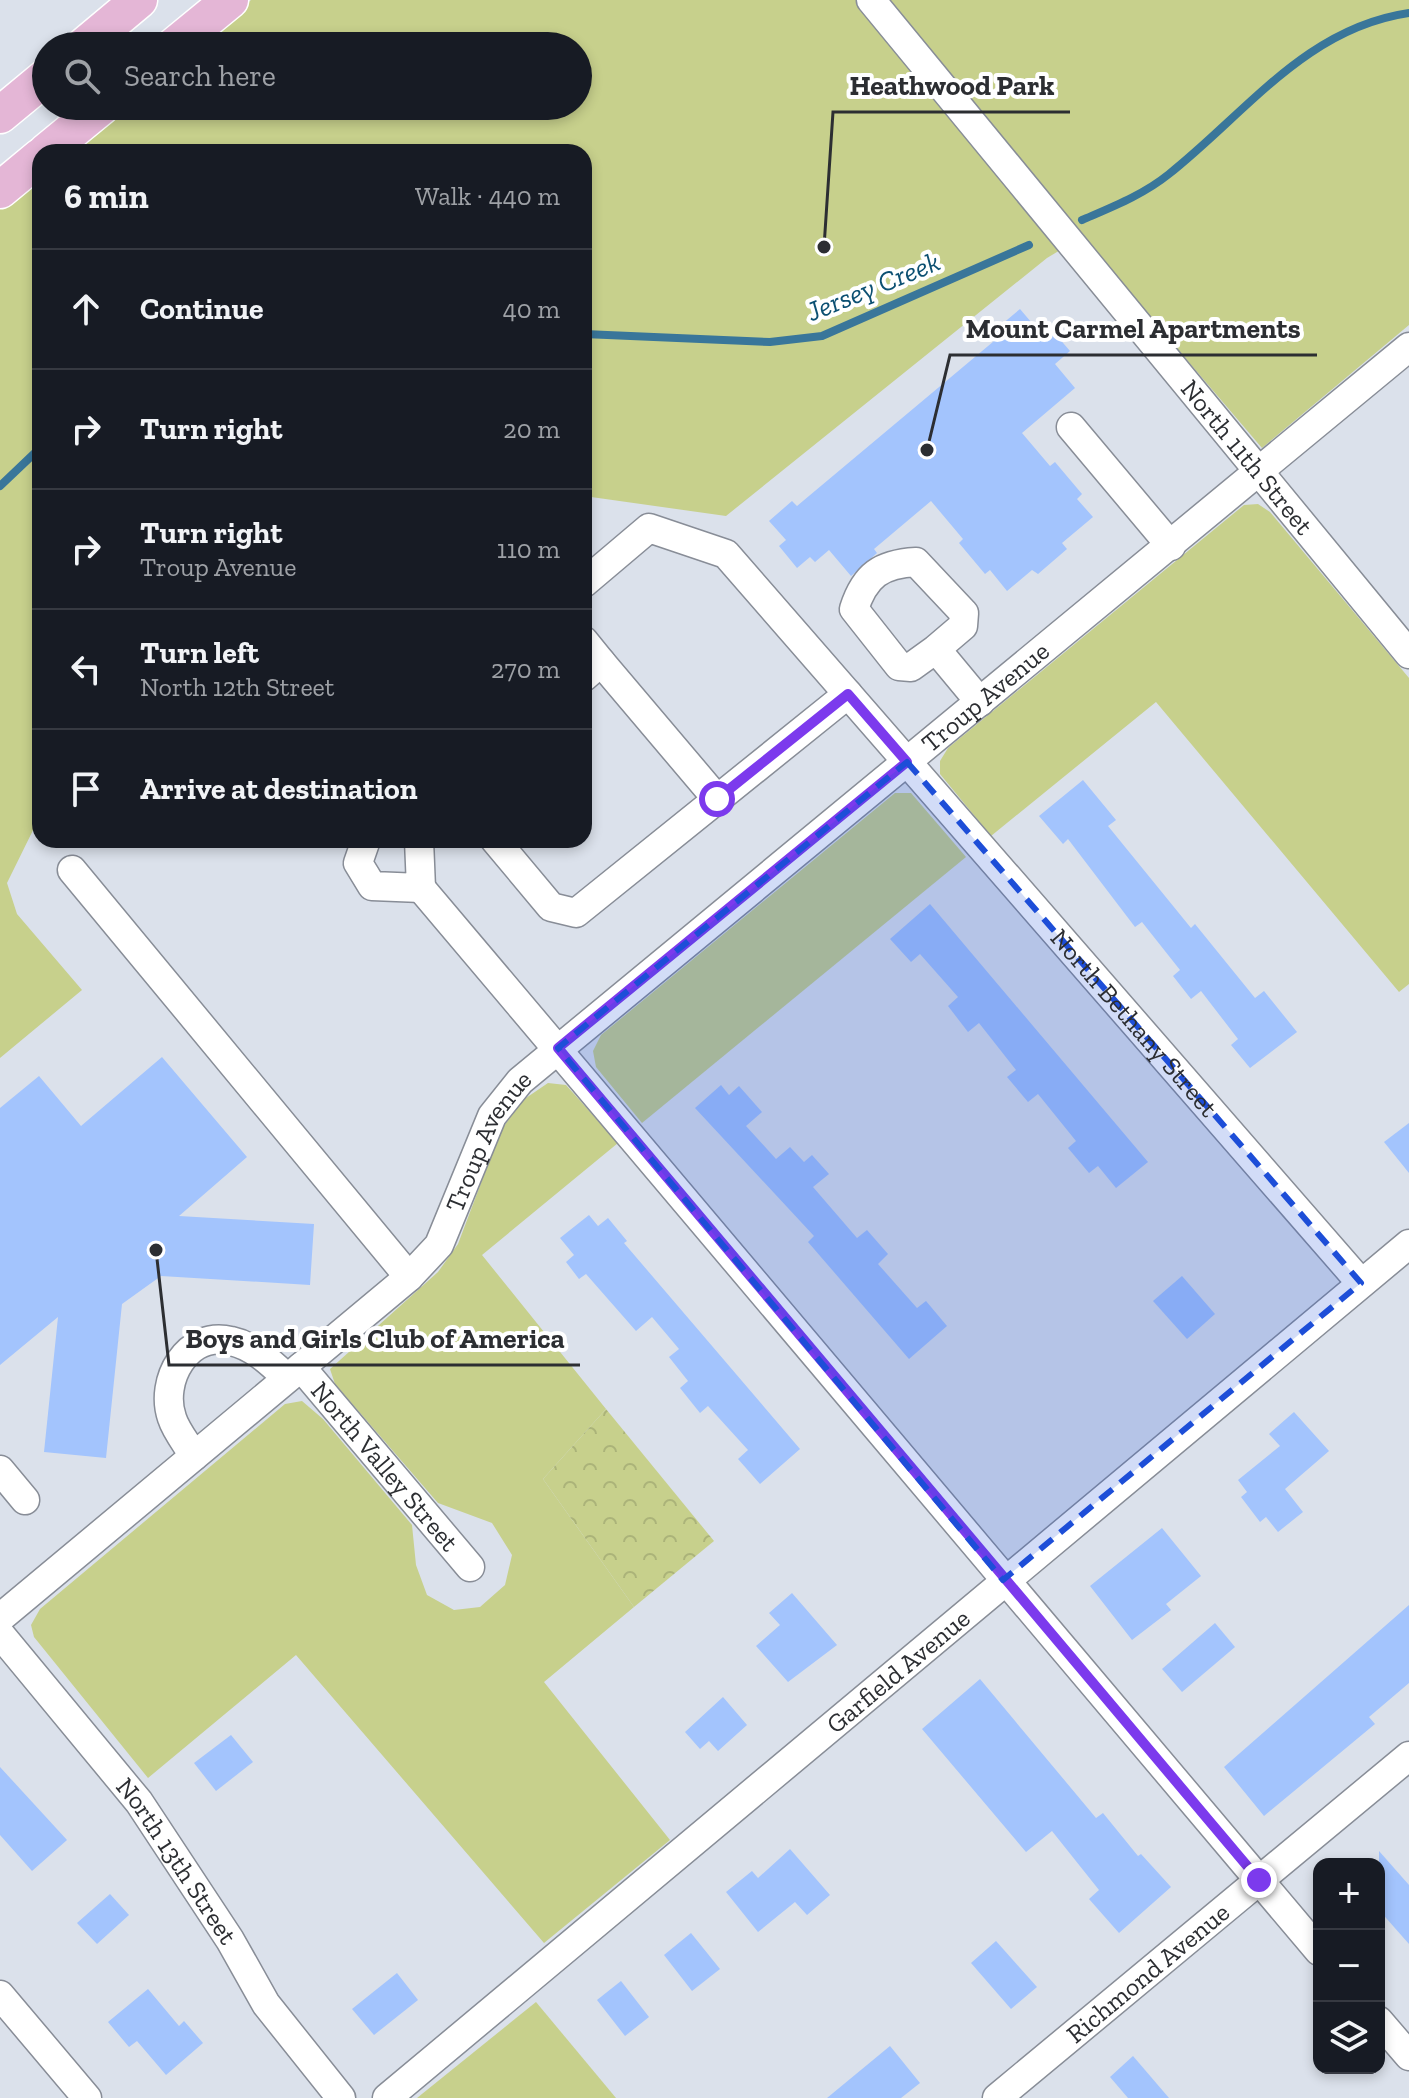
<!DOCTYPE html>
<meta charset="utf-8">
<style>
:root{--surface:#171b24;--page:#20242c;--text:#f1f3f6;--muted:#9ea1a6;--line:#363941}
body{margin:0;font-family:"Zilla Slab",serif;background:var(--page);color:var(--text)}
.controls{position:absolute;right:24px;bottom:24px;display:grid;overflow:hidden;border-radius:16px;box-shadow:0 4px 12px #0003}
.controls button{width:72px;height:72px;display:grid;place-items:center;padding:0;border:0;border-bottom:2px solid var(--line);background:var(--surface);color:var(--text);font:40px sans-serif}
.stop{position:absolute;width:24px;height:24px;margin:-18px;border:6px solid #7c3aed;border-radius:50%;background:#fff}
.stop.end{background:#7c3aed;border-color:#fff;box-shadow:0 2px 8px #0008}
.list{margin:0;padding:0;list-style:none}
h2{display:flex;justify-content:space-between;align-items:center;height:104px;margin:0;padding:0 32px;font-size:34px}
h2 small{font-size:26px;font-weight:400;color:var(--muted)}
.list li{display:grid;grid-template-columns:52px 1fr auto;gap:24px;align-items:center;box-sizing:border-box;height:120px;padding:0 32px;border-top:2px solid var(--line)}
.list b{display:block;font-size:30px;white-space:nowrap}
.list p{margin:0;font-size:26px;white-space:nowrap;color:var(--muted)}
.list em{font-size:26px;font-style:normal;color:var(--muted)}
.icon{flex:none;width:44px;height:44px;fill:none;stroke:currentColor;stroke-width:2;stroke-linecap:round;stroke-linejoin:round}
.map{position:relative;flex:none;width:1409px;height:2098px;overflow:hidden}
.search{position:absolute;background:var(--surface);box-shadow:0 4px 12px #0003;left:32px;top:32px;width:560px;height:88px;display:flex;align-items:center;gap:20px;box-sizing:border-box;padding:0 28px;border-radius:44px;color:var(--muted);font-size:30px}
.panel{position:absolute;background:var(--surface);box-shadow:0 4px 12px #0003;left:32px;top:144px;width:560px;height:704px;border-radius:24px}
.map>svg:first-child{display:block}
.green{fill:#c7d08c}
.forest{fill:url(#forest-crowns)}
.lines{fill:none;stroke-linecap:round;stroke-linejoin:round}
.stream{stroke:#39769a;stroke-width:8}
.building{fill:#a3c4fd}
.minor-casing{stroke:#888d97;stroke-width:31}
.major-casing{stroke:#fff;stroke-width:39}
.minor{stroke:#fff;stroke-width:28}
.major{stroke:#e4b6d6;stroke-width:36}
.route{stroke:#7c3aed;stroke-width:10}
.marked{fill:#1d4ed8;fill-opacity:0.2;stroke:#1d4ed8;stroke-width:6;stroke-dasharray:16 10;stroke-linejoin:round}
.labels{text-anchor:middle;stroke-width:8;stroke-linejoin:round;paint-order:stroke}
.street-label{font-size:26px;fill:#2c2e32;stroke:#fff}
.water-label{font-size:28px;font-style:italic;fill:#0c5072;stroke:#fff}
.leader{fill:none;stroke:#2c2e32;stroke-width:3}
.callout-dot{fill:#2c2e32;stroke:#fff;stroke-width:3}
.callout-label{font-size:28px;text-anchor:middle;font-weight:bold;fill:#2c2e32;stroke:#fff;stroke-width:8;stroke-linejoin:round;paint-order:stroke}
</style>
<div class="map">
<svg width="1409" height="2098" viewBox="0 0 1409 2098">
<defs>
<pattern id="forest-crowns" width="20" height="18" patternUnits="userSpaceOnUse" patternTransform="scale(2)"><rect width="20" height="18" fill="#c7d08c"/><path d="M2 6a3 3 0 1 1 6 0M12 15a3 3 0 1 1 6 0" fill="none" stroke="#abb379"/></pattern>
</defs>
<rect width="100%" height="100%" fill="#dbe1eb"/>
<!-- green -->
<g class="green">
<polygon points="251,0 1409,0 1409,325 1262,448 1082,237 1047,258 726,516 584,496 584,152 67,152 122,106 578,106 578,46 195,46"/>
<polygon points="40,174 40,816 7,883 17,914 82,990 0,1058 0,208"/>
<polygon points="1258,504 1270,512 1409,678 1409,984 1399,992 1156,702 991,836 940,774 940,761 948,748 1244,505"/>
<polygon points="895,793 911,793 966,857 642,1123 596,1067 593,1051 601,1035"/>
<polygon points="548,1083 566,1085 618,1143 482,1255 606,1409 543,1479 634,1607 544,1682 670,1840 544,1943 296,1655 148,1778 34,1637 31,1625 40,1609 285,1404 302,1401 323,1419 412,1525 416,1565 427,1595 454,1610 480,1607 505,1585 512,1555 492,1523 438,1503 335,1384 330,1369 438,1272 458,1244 501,1130 523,1100"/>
<polygon points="536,2002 616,2098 417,2098"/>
</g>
<!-- forest -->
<polygon class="forest" points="606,1409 714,1541 634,1607 543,1479"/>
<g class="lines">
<!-- stream -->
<g class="stream">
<path d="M1082,220C1112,207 1143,195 1169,174C1246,113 1306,28 1409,13"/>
<polyline points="584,334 770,342 822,336 1029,245"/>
<polyline points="0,486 40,448"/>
</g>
</g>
<!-- building -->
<g class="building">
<polygon points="1020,309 1037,329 1045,322 1070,351 1055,364 1075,388 1022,433 1050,466 1055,462 1082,494 1077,499 1093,517 1062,543 1067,549 1038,574 1032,570 1007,591 990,570 985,574 959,543 963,539 931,501 874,549 877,553 851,576 829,550 815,562 810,557 797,568 779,546 786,540 769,521 792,501 797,506 1000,336 995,330"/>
<polygon points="1083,780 1116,820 1108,826 1191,928 1195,924 1255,998 1264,991 1297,1032 1250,1068 1231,1045 1238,1039 1201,991 1191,999 1173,976 1180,970 1142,922 1135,927 1068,839 1063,844 1039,816"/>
<polygon points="930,904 1148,1162 1116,1188 1098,1166 1089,1173 1068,1148 1076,1141 1038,1094 1028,1102 1007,1077 1016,1070 979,1023 968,1032 948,1006 958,997 920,954 911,962 890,939"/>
<polygon points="162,1057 247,1157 179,1216 314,1224 310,1285 161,1276 122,1304 106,1458 44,1452 58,1317 0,1365 0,1108 39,1076 81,1126"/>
<polygon points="721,1085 729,1095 739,1086 762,1112 746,1126 776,1159 790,1147 804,1162 812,1155 829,1174 813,1187 857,1238 867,1230 888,1254 878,1264 917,1308 926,1301 947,1326 909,1359 808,1242 814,1236 695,1108"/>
<polygon points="1409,1123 1409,1173 1384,1142"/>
<polygon points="589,1215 598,1226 608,1218 627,1241 624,1243 800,1449 760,1484 738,1459 748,1450 708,1406 700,1413 680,1388 688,1381 669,1357 679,1349 652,1317 636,1331 586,1274 579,1279 566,1262 574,1255 560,1238"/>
<polygon points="1182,1276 1215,1314 1187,1339 1153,1301"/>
<polygon points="1294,1412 1329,1451 1285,1489 1303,1512 1278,1532 1266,1517 1260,1522 1241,1497 1247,1492 1238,1480 1280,1446 1269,1434"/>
<polygon points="1162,1528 1201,1576 1166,1604 1171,1610 1132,1640 1090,1586"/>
<polygon points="792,1593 837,1645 788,1682 756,1646 780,1625 769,1613"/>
<polygon points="1409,1605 1409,1683 1369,1717 1375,1724 1264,1816 1224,1767"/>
<polygon points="1215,1623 1235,1647 1182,1692 1162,1669"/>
<polygon points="980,1679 1096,1818 1103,1813 1138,1856 1141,1854 1171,1887 1119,1933 1089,1899 1099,1890 1052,1831 1026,1852 922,1729"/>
<polygon points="723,1697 747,1725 718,1751 709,1741 700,1749 685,1732"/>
<polygon points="231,1735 253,1762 216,1791 194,1763"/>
<polygon points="0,1767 67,1840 32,1871 0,1835"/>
<polygon points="790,1849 830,1895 807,1915 795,1902 758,1932 726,1892 752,1871 758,1878"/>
<polygon points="1379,1851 1409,1885 1409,1944 1379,1910"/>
<polygon points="110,1894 129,1915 97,1944 77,1923"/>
<polygon points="691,1933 720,1969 692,1991 664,1955"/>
<polygon points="996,1941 1037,1987 1011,2009 971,1963"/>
<polygon points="397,1973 418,2000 374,2035 352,2009"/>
<polygon points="621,1981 649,2017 625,2036 597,2000"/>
<polygon points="148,1989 179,2026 184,2021 203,2043 166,2075 137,2041 129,2047 108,2022"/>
<polygon points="890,2046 920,2083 901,2098 827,2098"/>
<polygon points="1133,2056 1169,2098 1128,2098 1110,2077"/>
</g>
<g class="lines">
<defs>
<g id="minor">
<path id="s1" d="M871,0L1409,654"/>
<polyline points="1071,427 1171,546"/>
<path id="s2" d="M584,583L649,528L726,554L1361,1283"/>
<polyline points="584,641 601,662 584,677"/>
<path d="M936,649L963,626L964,613L916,562C881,564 865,575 854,609L899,666L911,667L936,649L980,702"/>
<polyline points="601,662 717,799"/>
<polyline points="366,840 358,863 372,886 421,888 419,840"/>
<polyline points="495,840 551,907 576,913 848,694"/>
<polyline points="72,870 409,1277"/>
<polyline points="421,888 1319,1951"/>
<path id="s3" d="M301,1367L470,1567"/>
<path d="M194,1456C187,1444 176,1431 172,1418C159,1381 187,1330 231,1341C254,1346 271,1363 287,1378"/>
<polyline points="0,1470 25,1500"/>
<path id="s4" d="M0,1618L409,1277L439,1245L492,1116L520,1081L1409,347"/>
<path id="s5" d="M0,1634L139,1802L230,1940L266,2004L341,2098"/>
<polyline points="0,1995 87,2098"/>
<polyline points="1379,2021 1409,2056"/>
<path id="s6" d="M387,2098L1409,1244"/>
<path id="s7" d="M997,2098L1409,1756"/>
</g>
<g id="major">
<polyline points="84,46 139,0"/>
<polyline points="174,46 230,0"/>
<polyline points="0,115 46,77"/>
<polyline points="46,152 102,106"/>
<polyline points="0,190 40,157"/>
</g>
</defs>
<!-- minor casing -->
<use href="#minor" class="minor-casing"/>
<!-- major casing -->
<use href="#major" class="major-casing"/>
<!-- minor -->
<use href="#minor" class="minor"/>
<!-- major -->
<use href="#major" class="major"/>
</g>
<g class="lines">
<!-- route -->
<polyline class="route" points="717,799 848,694 907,762 558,1048 1259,1880"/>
</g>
<!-- marked area -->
<path class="marked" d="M907,762L1361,1283L1003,1580L558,1048Z"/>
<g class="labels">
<!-- street labels -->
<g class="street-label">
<text dy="9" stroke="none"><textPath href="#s1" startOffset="592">North 11th Street</textPath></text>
<text dy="9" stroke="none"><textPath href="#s4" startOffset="1364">Troup Avenue</textPath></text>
<text dy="9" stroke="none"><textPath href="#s2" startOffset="788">North Bethany Street</textPath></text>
<text dy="9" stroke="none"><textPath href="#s4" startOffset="692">Troup Avenue</textPath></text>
<text dy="9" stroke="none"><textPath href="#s3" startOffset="130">North Valley Street</textPath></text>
<text dy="9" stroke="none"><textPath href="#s6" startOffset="666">Garfield Avenue</textPath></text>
<text dy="9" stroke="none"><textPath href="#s5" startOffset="288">North 13th Street</textPath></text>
<text dy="9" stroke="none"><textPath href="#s7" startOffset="196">Richmond Avenue</textPath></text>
</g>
<!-- water labels -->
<g class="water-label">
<text transform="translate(873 286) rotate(-22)" y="10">Jersey Creek</text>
</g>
</g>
<!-- callouts -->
<path class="leader" d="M824 247L833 112H1070M927 450L950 355H1317M156 1250L169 1365H580"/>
<g class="callout-dot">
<circle cx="824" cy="247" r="8"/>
<circle cx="927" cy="450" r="8"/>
<circle cx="156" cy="1250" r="8"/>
</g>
<g class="callout-label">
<text x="952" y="95">Heathwood Park</text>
<text x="1133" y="338">Mount Carmel Apartments</text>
<text x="375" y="1348">Boys and Girls Club of America</text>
</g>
</svg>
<div class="controls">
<button>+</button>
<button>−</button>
<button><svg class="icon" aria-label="layers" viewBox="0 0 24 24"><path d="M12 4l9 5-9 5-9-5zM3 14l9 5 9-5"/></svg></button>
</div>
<div class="stop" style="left:717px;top:799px"></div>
<div class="stop end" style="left:1259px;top:1880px"></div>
<div class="search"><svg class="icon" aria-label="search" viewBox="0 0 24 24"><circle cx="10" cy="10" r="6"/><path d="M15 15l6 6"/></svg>Search here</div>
<section class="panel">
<h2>6 min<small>Walk · 440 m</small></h2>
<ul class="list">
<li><svg class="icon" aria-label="ahead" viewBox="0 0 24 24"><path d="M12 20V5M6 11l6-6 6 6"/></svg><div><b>Continue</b></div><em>40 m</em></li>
<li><svg class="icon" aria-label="right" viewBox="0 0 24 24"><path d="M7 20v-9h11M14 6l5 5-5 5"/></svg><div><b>Turn right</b></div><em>20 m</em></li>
<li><svg class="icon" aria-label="right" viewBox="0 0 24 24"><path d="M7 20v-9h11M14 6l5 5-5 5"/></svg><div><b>Turn right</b><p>Troup Avenue</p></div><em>110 m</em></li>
<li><svg class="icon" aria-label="left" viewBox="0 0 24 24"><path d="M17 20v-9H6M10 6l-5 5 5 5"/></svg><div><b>Turn left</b><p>North 12th Street</p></div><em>270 m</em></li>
<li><svg class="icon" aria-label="arrive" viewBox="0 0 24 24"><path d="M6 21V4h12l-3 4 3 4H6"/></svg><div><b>Arrive at destination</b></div></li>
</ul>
</section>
</div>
